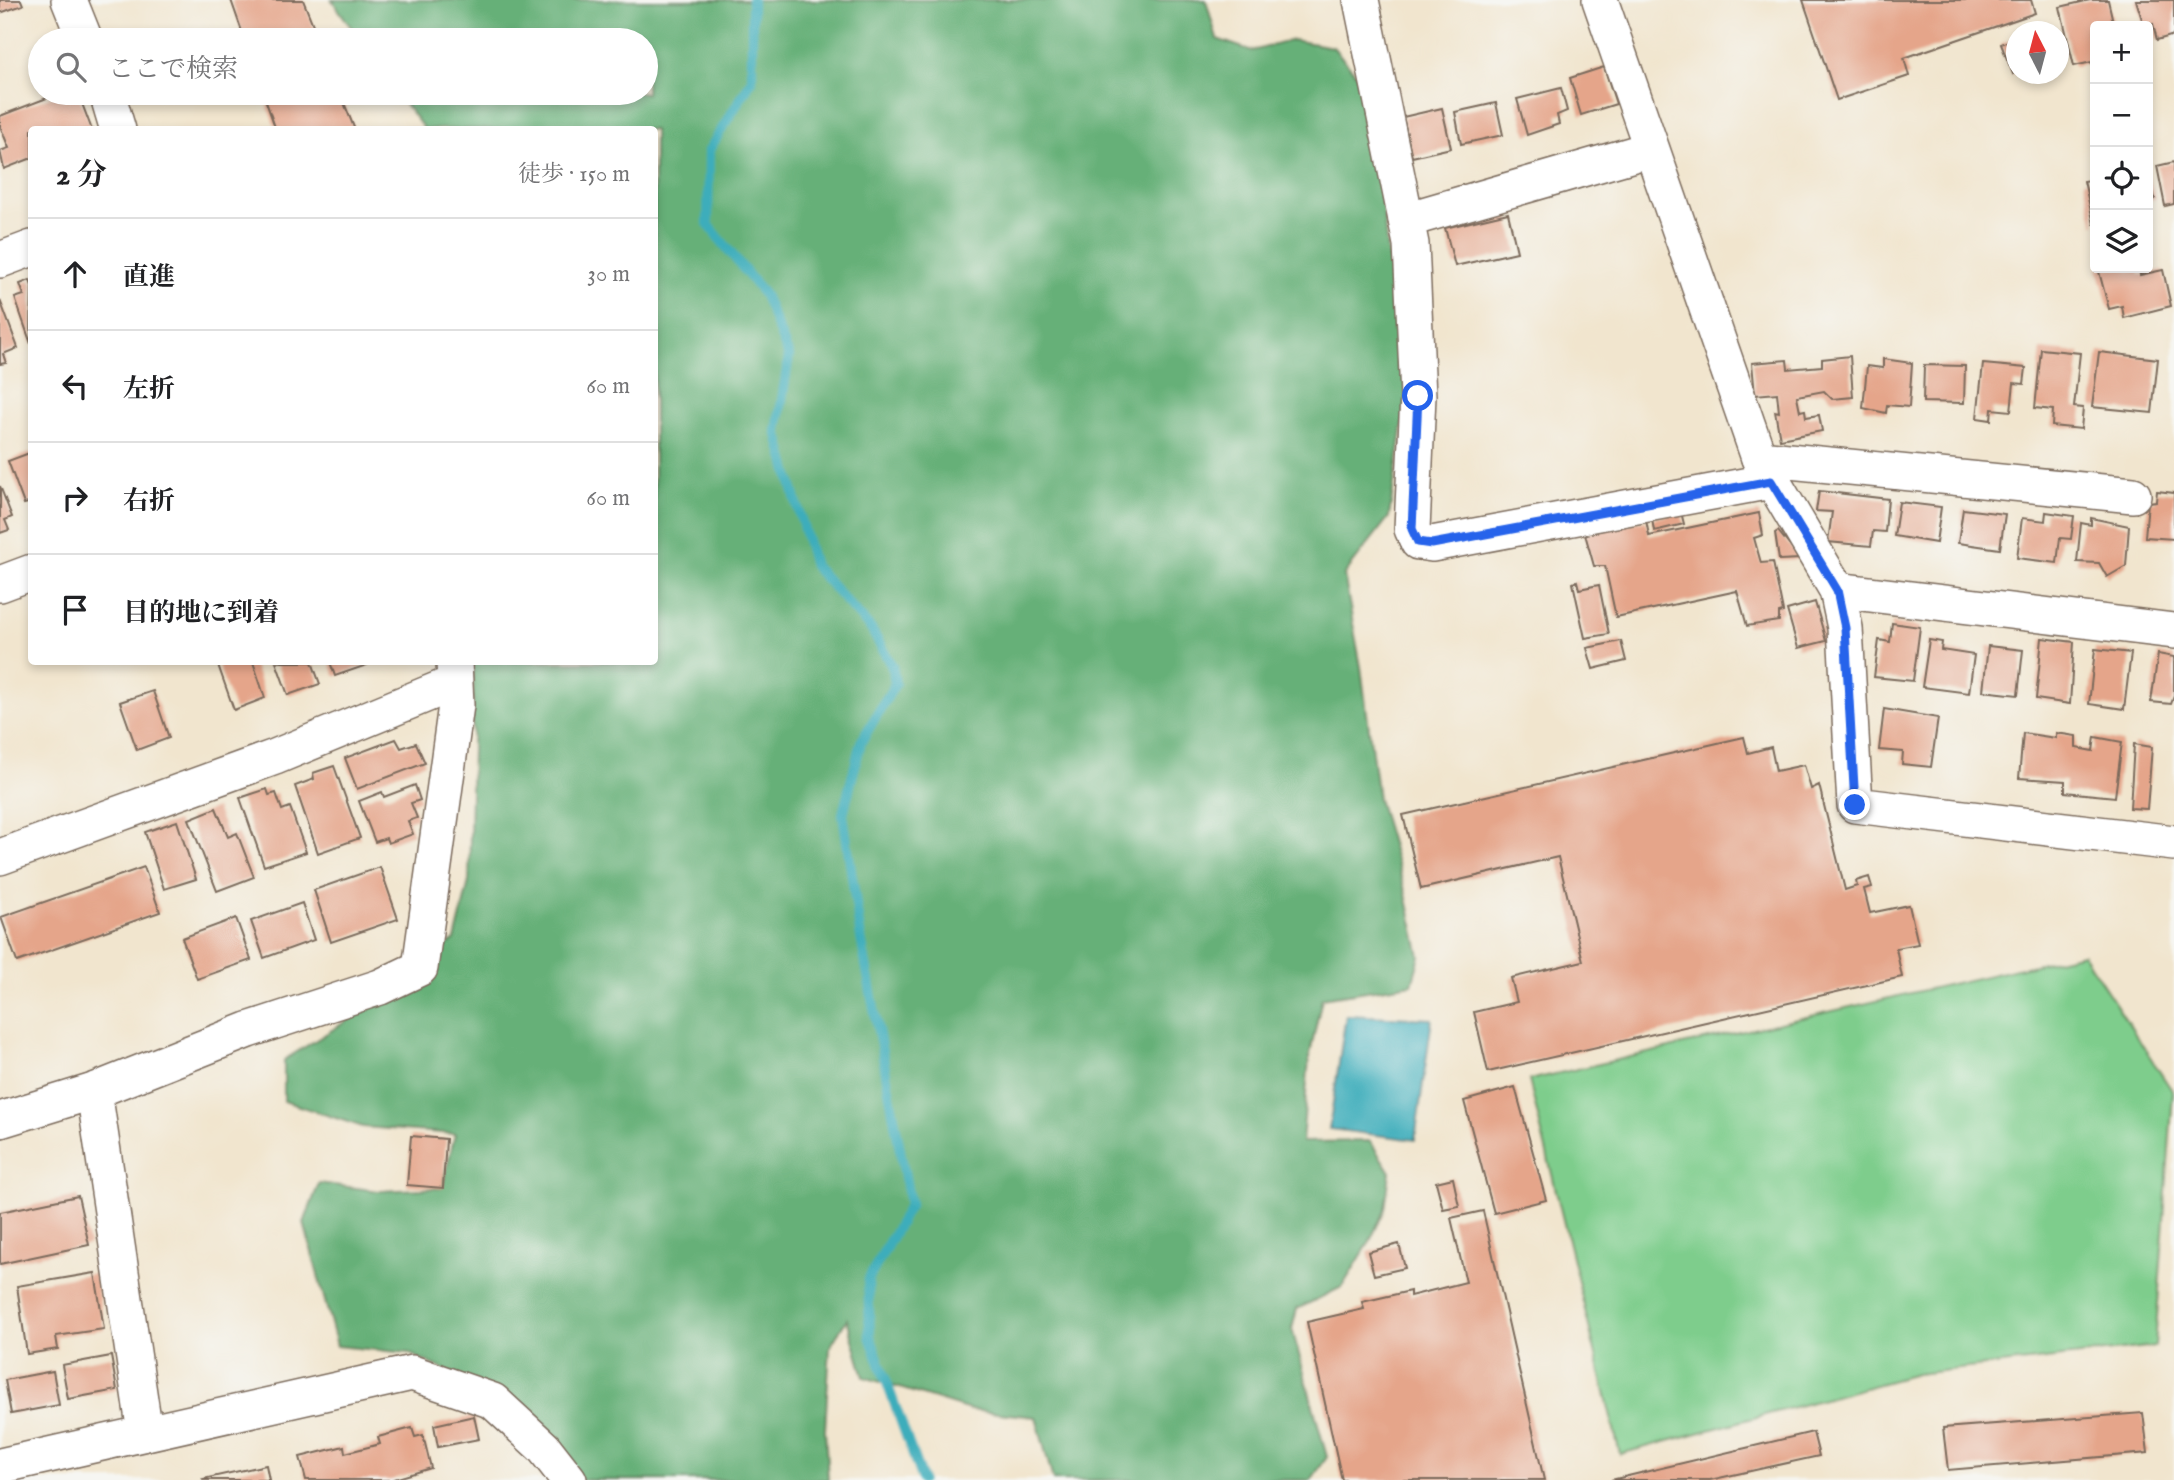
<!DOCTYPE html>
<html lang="ja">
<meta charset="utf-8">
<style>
:root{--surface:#fff;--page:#f6f6f6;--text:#202124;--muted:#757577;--line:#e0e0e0}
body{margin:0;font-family:"IM FELL English","Noto Serif JP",serif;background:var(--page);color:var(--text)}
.controls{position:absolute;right:21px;top:21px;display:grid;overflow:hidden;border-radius:7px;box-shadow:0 4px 10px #0003}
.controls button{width:63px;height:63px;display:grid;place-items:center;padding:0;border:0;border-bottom:2px solid var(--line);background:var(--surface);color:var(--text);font:35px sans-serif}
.compass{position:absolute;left:2006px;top:21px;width:63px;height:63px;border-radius:50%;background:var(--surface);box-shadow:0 4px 10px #0003;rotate:354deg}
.stop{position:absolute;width:21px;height:21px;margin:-16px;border:5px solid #2563eb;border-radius:50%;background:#fff}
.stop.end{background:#2563eb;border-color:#fff;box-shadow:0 2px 7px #0008}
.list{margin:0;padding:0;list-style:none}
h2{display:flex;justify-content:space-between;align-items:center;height:91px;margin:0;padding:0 28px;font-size:30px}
h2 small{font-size:23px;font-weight:400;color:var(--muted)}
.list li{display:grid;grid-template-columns:46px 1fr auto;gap:21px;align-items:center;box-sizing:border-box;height:112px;padding:0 28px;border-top:2px solid var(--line)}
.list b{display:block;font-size:26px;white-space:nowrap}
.list em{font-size:23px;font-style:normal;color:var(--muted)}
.icon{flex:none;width:38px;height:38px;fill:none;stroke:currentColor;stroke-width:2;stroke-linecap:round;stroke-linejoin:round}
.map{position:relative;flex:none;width:2174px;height:1480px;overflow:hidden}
.search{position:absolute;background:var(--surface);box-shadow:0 4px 10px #0003;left:28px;top:28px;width:630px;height:77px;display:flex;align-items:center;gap:18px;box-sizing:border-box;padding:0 24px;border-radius:38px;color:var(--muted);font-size:26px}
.panel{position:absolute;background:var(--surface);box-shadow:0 4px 10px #0003;left:28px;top:126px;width:630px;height:539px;border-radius:7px}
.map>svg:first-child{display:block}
.green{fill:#7ecd8c;stroke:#5c7c55;stroke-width:2}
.forest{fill:#66b078;stroke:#506d4b;stroke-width:2}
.water{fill:#3eadbb;stroke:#3c6c6c;stroke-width:2}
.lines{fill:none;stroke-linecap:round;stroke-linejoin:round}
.stream{stroke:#3eadbb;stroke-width:10}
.building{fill:#e5a58a}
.minor-casing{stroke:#7b6b5c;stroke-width:38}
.minor{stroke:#fff;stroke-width:35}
.route{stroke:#2563eb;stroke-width:9}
</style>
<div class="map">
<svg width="2174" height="1480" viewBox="0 0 2174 1480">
<rect width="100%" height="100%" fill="#f6f6f2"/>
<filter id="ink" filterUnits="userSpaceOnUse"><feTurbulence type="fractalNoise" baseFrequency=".0143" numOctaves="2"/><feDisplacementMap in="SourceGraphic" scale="14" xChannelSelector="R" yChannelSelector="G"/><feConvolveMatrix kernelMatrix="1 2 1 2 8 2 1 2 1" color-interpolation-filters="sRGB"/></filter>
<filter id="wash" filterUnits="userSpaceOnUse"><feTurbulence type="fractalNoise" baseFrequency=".00686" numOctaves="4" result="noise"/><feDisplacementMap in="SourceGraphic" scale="28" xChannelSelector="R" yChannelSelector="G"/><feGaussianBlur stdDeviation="1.57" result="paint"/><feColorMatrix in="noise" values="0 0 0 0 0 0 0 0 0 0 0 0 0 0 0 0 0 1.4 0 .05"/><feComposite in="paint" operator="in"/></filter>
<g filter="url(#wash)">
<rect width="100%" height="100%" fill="#f1e5ce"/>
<!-- green -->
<polygon class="green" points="2083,954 2173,1092 2155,1346 1916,1374 1620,1454 1529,1080"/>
<!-- forest -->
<polygon class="forest" points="332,0 1206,0 1217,39 1252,51 1293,40 1333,47 1357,75 1377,148 1387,250 1401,315 1409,385 1389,517 1344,575 1361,667 1378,799 1406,894 1420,956 1412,984 1322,998 1309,1058 1302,1142 1370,1141 1390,1172 1385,1209 1369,1243 1342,1287 1297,1309 1292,1329 1327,1457 1311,1480 1053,1480 1036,1417 970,1410 864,1377 847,1319 830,1347 825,1430 828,1480 580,1480 478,1385 408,1353 337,1346 304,1223 319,1183 379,1191 442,1188 455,1134 363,1127 284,1101 284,1060 396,990 416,964 455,940 469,881 474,662 654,662 654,130 424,129 397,93 646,93 646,40 360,40"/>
<!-- water -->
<polygon class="water" points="1346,1015 1432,1019 1415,1140 1329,1129"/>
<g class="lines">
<!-- stream -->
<polyline class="stream" points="752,0 752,80 709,150 708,224 764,295 789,356 777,431 814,566 871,629 892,666 895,684 861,742 843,814 860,932 910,1204 868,1280 870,1336 922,1480"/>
</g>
<g id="blocks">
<!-- building -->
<g class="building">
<polygon points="0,0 21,0 23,5 0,13"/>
<polygon points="231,0 303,0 319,40 245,40"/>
<polygon points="1803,0 2031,0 2035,13 1904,58 1909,76 1837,100"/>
<polygon points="2090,0 2108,0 2114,26 2095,26 2094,72 2092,62 2074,66 2060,7"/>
<polygon points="2136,0 2174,0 2174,35 2157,40 2153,24 2144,26"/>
<polygon points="2016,38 2016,72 2013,74 2001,44"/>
<polygon points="1604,67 1616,104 1581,115 1570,78"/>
<polygon points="1561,88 1567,111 1557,115 1559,124 1527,135 1517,99"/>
<polygon points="60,93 78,93 92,130 32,130 32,158 4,169 0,151 9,148 0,126 0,116"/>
<polygon points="263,93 340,93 355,130 276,130"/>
<polygon points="1496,103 1503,135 1461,144 1455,112"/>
<polygon points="1442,108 1451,148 1412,157 1403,117"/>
<polygon points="2174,162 2174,204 2165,206 2157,166"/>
<polygon points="2148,173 2155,199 2148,200"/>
<polygon points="2095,179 2095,224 2094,224 2084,181"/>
<polygon points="1508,213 1517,252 1455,266 1445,228"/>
<polygon points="2098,268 2128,268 2129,271 2139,269 2140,275 2163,270 2171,306 2124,318 2122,306 2109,309"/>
<polygon points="30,280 32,286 31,344 15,298 24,295 20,284"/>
<polygon points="0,300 18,348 3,354 6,363 0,364"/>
<polygon points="2041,349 2080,353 2074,407 2083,408 2081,429 2052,426 2053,410 2035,408"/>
<polygon points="2099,352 2158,359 2152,413 2092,407"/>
<polygon points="1850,356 1853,397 1832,399 1824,391 1797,396 1800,411 1805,410 1806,417 1819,415 1822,431 1780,439 1775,411 1779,412 1777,393 1755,395 1752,363 1787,360 1788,369 1822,366 1822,359"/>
<polygon points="1883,359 1912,363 1909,407 1887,405 1886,413 1863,408 1867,366 1883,368"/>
<polygon points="1983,364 2026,368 2024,384 2014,383 2011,411 1992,409 1991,420 1977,418"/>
<polygon points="1924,365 1965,366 1964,403 1923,402"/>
<polygon points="32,452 32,502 24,504 8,461"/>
<polygon points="0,486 12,517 5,520 9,530 0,533"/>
<polygon points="1819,491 1888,499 1885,532 1873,531 1871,546 1828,542 1832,512 1816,511"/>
<polygon points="2157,491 2174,493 2174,539 2145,537 2148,502 2156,501"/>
<polygon points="1899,502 1941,507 1936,543 1894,536"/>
<polygon points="1963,509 2005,514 2000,549 1958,543"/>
<polygon points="1681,512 1684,524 1654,531 1652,519"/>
<polygon points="2046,512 2074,516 2071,539 2060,538 2057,563 2017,558 2022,518 2045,521"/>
<polygon points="1759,513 1763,535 1754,538 1761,563 1773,562 1783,612 1779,613 1779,621 1747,626 1737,591 1616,617 1605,566 1594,566 1585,534 1646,520 1649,536"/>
<polygon points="2091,518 2129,526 2126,566 2107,577 2099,563 2077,562 2081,523 2091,525"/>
<polygon points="1778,531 1800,559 1779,560 1775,533"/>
<polygon points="1577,581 1579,589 1599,585 1609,634 1585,638 1573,583"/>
<polygon points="1815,602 1826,641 1798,648 1787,610"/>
<polygon points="1892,623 1920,627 1913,681 1874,677 1879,640 1890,642"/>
<polygon points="2042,638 2074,642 2070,704 2036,699"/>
<polygon points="1929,640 1942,642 1941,650 1974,655 1969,693 1922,687"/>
<polygon points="1621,641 1626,661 1593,669 1587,648"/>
<polygon points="1988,646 2023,650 2018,695 1983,691"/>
<polygon points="2095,649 2131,653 2124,709 2089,704"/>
<polygon points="2158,654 2174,657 2174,696 2171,704 2151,702"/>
<polygon points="217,662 253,662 265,698 234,710"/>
<polygon points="276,662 312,662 320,684 288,695"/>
<polygon points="330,662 366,662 367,665 335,676"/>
<polygon points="153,691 169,738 137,750 120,702"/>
<polygon points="1884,709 1938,718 1931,767 1902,764 1903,752 1879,750"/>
<polygon points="2023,733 2056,738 2056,733 2076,736 2076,748 2093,751 2095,737 2122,742 2115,797 2065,792 2065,781 2019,778"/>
<polygon points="1744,737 1748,753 1771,747 1776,771 1804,765 1811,789 1819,785 1845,890 1857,886 1856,881 1869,877 1872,887 1864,889 1870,913 1909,905 1918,944 1896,948 1902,977 1488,1072 1474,1012 1517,1002 1511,978 1583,961 1558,857 1421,889 1403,815"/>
<polygon points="396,739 401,748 416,743 425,763 357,789 345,758"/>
<polygon points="2134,744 2152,747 2147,809 2130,808"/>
<polygon points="334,766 360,838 318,853 295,786 314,779 313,773"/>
<polygon points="415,785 420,800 411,803 417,818 408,821 413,834 388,843 386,838 375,842 359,801 382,792 384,797"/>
<polygon points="267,789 269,795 276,793 282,810 290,807 306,852 264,866 240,798"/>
<polygon points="216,808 228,837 237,833 254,877 217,891 189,819"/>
<polygon points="177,821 196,879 164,889 145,832"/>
<polygon points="144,867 160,912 17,962 1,917"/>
<polygon points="380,867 398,919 331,942 314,890"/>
<polygon points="302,903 314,940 264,958 251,921"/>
<polygon points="236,918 251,960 197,979 182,938"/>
<polygon points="1515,1087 1546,1200 1494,1213 1464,1101"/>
<polygon points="411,1136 446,1139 443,1188 407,1185"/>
<polygon points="1453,1178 1459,1206 1443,1209 1436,1182"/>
<polygon points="78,1196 89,1245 0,1264 0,1212"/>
<polygon points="1483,1211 1544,1480 1342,1480 1307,1322 1364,1309 1362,1302 1410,1291 1410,1296 1466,1282 1451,1218"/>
<polygon points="1399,1244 1405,1268 1374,1275 1368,1252"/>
<polygon points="95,1273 104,1329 56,1336 58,1349 27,1354 17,1286"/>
<polygon points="111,1356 117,1390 68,1399 62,1365"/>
<polygon points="53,1371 59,1405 11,1414 5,1380"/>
<polygon points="2143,1413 2148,1453 1948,1470 1943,1428"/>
<polygon points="474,1416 479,1439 438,1447 434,1425"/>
<polygon points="412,1428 415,1437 423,1435 431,1468 391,1480 306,1480 300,1457 344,1446 345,1453 380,1444 378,1437"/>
<polygon points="1813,1432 1819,1456 1710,1480 1611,1480"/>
<polygon points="266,1465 269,1480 204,1480 203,1479"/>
</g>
</g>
</g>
<g filter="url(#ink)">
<use href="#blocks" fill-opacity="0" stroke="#7b6b5c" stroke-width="2"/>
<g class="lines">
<defs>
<g id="minor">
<polyline points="69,0 85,40"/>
<polyline points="1361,0 1411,244 1418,396 1412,529 1418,542 1432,544 1771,481"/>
<polyline points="1600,0 1759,458 1837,590 1845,628 1855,805 2174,843"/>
<polyline points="107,93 118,130"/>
<polyline points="1406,220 1651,149"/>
<polyline points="0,260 32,248"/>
<polyline points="1759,458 2133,495"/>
<polyline points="0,584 32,572"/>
<polyline points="1837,590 2174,631"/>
<polyline points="0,857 275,757 454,683"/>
<polyline points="94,1091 145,1433"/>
<polyline points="0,1120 94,1091 248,1030 380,987 420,968 456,705 454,662"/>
<polyline points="0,1466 412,1373 493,1401 544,1448 569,1480"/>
</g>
</defs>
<!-- minor casing -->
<use href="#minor" class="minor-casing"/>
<!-- minor -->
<use href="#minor" class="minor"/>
</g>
</g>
<g class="lines" filter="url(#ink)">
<!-- route -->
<polyline class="route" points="1418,396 1412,529 1418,542 1432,544 1771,481 1837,590 1845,628 1855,805"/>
</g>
</svg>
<div class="controls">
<button>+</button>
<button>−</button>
<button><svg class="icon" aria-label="locate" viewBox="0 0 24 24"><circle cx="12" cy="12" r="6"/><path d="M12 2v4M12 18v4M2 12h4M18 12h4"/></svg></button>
<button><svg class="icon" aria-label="layers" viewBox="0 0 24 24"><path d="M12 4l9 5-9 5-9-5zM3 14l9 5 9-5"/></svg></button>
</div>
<svg class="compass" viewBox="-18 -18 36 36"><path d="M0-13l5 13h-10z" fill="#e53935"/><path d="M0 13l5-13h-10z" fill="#757577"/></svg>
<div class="stop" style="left:1418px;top:396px"></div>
<div class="stop end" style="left:1855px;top:805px"></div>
<div class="search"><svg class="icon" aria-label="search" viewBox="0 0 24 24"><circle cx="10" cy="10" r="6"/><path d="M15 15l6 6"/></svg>ここで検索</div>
<section class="panel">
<h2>2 分<small>徒歩 · 150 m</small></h2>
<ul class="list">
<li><svg class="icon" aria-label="ahead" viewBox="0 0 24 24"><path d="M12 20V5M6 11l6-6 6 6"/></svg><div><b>直進</b></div><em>30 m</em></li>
<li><svg class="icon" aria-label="left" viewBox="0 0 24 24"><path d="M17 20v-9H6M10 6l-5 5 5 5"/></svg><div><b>左折</b></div><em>60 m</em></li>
<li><svg class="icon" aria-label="right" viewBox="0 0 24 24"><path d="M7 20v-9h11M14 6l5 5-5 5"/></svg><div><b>右折</b></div><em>60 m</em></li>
<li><svg class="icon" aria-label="arrive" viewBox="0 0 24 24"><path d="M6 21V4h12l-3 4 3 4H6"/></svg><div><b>目的地に到着</b></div></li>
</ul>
</section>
</div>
